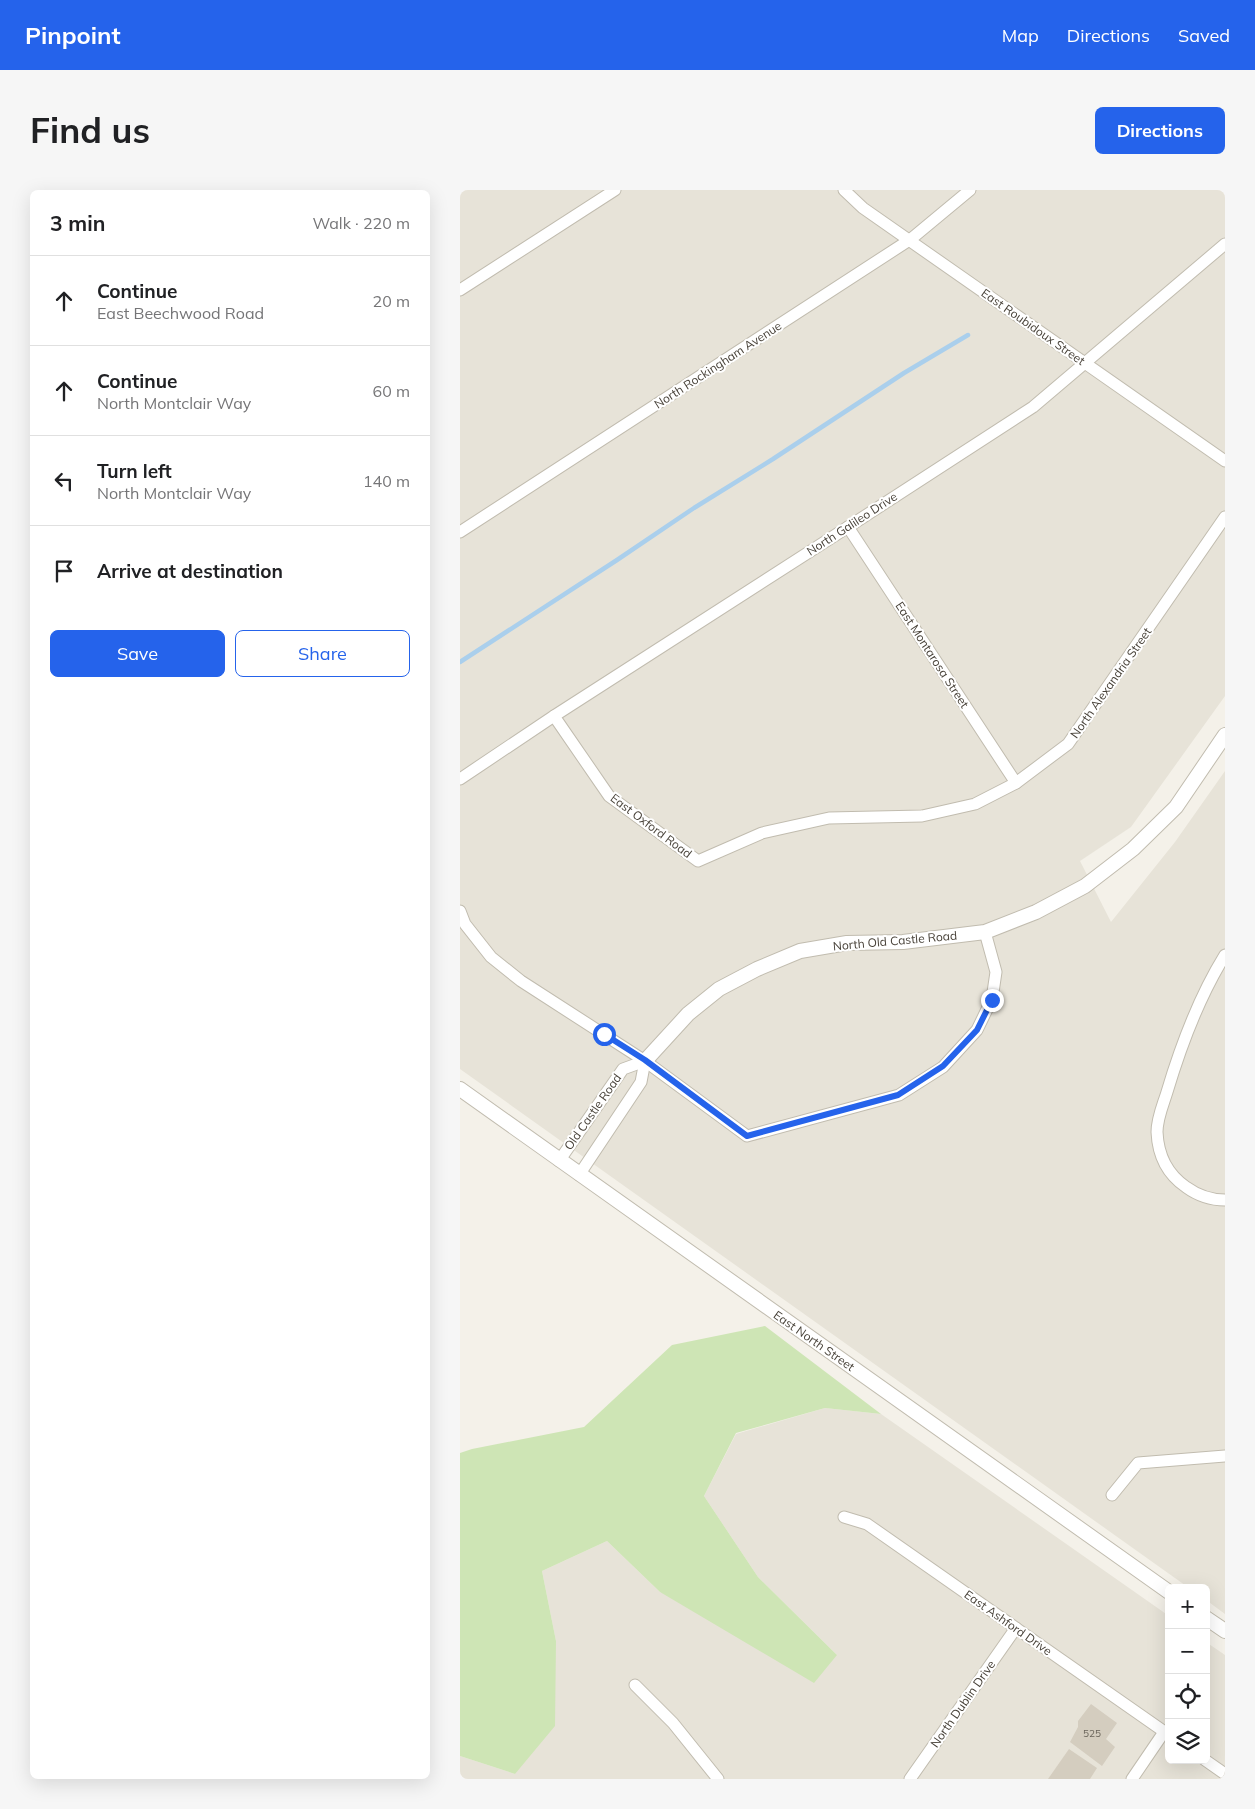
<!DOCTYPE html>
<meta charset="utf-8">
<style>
:root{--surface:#fff;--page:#f6f6f6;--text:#202124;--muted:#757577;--line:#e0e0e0;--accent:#2563eb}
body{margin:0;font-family:Mulish,sans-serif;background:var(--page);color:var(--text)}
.controls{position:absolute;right:15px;bottom:15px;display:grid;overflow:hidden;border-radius:8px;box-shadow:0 5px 20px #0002}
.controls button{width:45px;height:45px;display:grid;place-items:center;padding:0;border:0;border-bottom:1px solid var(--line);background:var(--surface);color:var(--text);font:25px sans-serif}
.stop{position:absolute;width:15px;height:15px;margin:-11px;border:4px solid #2563eb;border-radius:50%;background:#fff}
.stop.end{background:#2563eb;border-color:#fff;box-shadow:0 1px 5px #0008}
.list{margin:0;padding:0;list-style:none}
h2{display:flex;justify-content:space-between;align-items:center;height:65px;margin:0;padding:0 20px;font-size:21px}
h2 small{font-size:16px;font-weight:400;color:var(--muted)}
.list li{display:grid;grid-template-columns:32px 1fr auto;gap:15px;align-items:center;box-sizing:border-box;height:90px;padding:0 20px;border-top:1px solid var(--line)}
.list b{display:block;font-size:19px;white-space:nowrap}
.list p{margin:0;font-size:16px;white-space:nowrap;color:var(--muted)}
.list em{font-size:16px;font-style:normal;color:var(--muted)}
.actions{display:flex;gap:10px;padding:15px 20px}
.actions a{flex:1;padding:11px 0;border:1px solid var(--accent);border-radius:8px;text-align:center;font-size:18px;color:var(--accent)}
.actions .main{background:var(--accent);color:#fff}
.icon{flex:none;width:28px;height:28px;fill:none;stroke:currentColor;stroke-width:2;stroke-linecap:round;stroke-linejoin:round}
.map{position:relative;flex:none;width:765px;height:1589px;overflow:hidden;border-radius:8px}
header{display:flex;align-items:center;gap:30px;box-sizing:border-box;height:70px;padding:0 25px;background:var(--accent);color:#fff}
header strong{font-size:24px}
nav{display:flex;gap:28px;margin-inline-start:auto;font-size:18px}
.intro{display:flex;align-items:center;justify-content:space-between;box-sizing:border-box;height:120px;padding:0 30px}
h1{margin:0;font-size:35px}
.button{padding:12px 22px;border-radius:8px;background:var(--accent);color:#fff;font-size:18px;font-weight:700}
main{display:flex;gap:30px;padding:0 30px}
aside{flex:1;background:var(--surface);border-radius:8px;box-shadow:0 5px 20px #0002}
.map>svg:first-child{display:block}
.residential{fill:#e7e3d8}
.green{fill:#cee5b5}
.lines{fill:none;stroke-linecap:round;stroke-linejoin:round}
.stream{stroke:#aacfec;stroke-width:4.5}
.building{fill:#d4cdbf}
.minor-casing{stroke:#c1bcaf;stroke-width:13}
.tertiary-casing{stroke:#c1bcaf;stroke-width:16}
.minor{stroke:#fff;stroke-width:11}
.tertiary{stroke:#fff;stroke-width:14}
.route{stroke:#2563eb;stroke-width:6}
.labels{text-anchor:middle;stroke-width:4;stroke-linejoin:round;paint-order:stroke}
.number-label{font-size:10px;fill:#6a645a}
.street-label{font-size:12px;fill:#474138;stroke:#fff}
</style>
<header>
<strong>Pinpoint</strong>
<nav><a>Map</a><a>Directions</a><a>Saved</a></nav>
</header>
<div class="intro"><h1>Find us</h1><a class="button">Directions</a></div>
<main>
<aside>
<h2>3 min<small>Walk · 220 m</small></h2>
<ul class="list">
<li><svg class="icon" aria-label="ahead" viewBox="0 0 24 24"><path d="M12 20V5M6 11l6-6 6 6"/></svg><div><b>Continue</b><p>East Beechwood Road</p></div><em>20 m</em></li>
<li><svg class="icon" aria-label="ahead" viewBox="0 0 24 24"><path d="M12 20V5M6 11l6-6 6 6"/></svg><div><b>Continue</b><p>North Montclair Way</p></div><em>60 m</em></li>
<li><svg class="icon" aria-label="left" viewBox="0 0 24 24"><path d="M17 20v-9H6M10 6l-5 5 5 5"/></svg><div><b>Turn left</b><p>North Montclair Way</p></div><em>140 m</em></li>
<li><svg class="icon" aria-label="arrive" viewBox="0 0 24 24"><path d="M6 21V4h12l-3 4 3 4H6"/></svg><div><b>Arrive at destination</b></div></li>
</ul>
<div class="actions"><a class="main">Save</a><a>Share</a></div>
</aside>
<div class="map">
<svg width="765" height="1589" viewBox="0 0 765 1589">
<rect width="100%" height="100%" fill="#f4f1e9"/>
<!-- residential -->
<g class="residential">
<polygon points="0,0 765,0 765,506 671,637 620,671 651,732 715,652 765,581 765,1424 746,1410 746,1398 729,1398 0,879"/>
<polygon points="365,1218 421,1224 709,1426 709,1570 746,1570 746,1452 765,1465 765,1589 0,1589 0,1566 55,1584 96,1451 82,1381 147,1351 200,1402 377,1465 298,1387 244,1306 276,1244"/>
</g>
<!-- green -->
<polygon class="green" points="305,1136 421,1224 365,1218 276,1243 244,1306 298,1387 377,1465 354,1493 200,1402 147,1351 82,1381 96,1451 95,1536 55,1584 0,1566 0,1263 12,1259 124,1237 212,1155"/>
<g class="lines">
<!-- stream -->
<polyline class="stream" points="0,472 157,370 234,318 313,269 444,183 508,145"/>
</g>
<!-- building -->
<g class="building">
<polygon points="631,1514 657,1533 646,1549 655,1557 642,1576 610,1552 618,1537 618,1531"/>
<polygon points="609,1559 637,1578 630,1589 588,1589"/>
</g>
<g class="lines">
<defs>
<g id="minor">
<polyline points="384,0 403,18 765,271"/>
<polyline points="0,100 155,0"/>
<polyline points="388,337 556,593"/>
<polyline points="0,342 451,49 510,0"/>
<polyline points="94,526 149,606 238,671 302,643 369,628 462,626 515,614 556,593 608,554 765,327"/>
<polyline points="0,589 94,526 388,337 573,217 765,54"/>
<polyline points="0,721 5,734 31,767 61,791 185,871 287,946 439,905 483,877 517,840 532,809 536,782 525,742"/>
<path d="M765,765C739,807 721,855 707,902C703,915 697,928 697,942C698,965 707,984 726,997C737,1005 751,1010 765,1010"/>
<polyline points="99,971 163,879 185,871"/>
<polyline points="119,985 181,892 185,871"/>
<polyline points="652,1305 678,1273 765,1266"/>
<polyline points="384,1327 407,1334 709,1545"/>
<polyline points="175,1495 213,1533 258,1589"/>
<polyline points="745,1570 765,1584"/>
<polyline points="450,1589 556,1438"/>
<polyline points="672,1589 704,1542"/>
</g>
<g id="tertiary">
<polyline points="185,871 228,824 259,799 297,779 340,761 387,753 443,752 525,742 576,722 625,696 673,659 716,617 765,545"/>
<polyline points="0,899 709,1402"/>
<polyline points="746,1428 765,1441"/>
</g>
</defs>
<!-- minor casing -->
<use href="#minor" class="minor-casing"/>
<!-- tertiary casing -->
<use href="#tertiary" class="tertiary-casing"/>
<!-- minor -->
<use href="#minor" class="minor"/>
<!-- tertiary -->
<use href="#tertiary" class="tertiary"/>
</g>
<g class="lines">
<!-- route -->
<polyline class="route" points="144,844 185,870 287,946 438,905 483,876 517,840 532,810"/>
</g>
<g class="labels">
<!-- number labels -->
<g class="number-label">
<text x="632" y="1547">525</text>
</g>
<!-- street labels -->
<g class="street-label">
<text transform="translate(573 137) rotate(35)" y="4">East Roubidoux Street</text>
<text transform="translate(258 175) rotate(-33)" y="4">North Rockingham Avenue</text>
<text transform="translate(392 334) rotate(-33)" y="4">North Galileo Drive</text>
<text transform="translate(472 465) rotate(57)" y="4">East Montarosa Street</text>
<text transform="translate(651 493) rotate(-55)" y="4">North Alexandria Street</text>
<text transform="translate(191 636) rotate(37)" y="4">East Oxford Road</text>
<text transform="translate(435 751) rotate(-5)" y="4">North Old Castle Road</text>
<text transform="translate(133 922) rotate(-55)" y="4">Old Castle Road</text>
<text transform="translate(354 1151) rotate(35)" y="4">East North Street</text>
<text transform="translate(548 1433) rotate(35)" y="4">East Ashford Drive</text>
<text transform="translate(503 1514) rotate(-55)" y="4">North Dublin Drive</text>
</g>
</g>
</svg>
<div class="controls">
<button>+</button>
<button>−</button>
<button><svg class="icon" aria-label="locate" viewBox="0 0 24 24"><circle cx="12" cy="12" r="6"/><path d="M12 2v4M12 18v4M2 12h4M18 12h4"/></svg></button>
<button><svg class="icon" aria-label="layers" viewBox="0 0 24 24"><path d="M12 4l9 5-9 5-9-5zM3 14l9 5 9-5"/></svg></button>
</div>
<div class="stop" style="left:144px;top:844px"></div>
<div class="stop end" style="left:532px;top:810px"></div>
</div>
</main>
